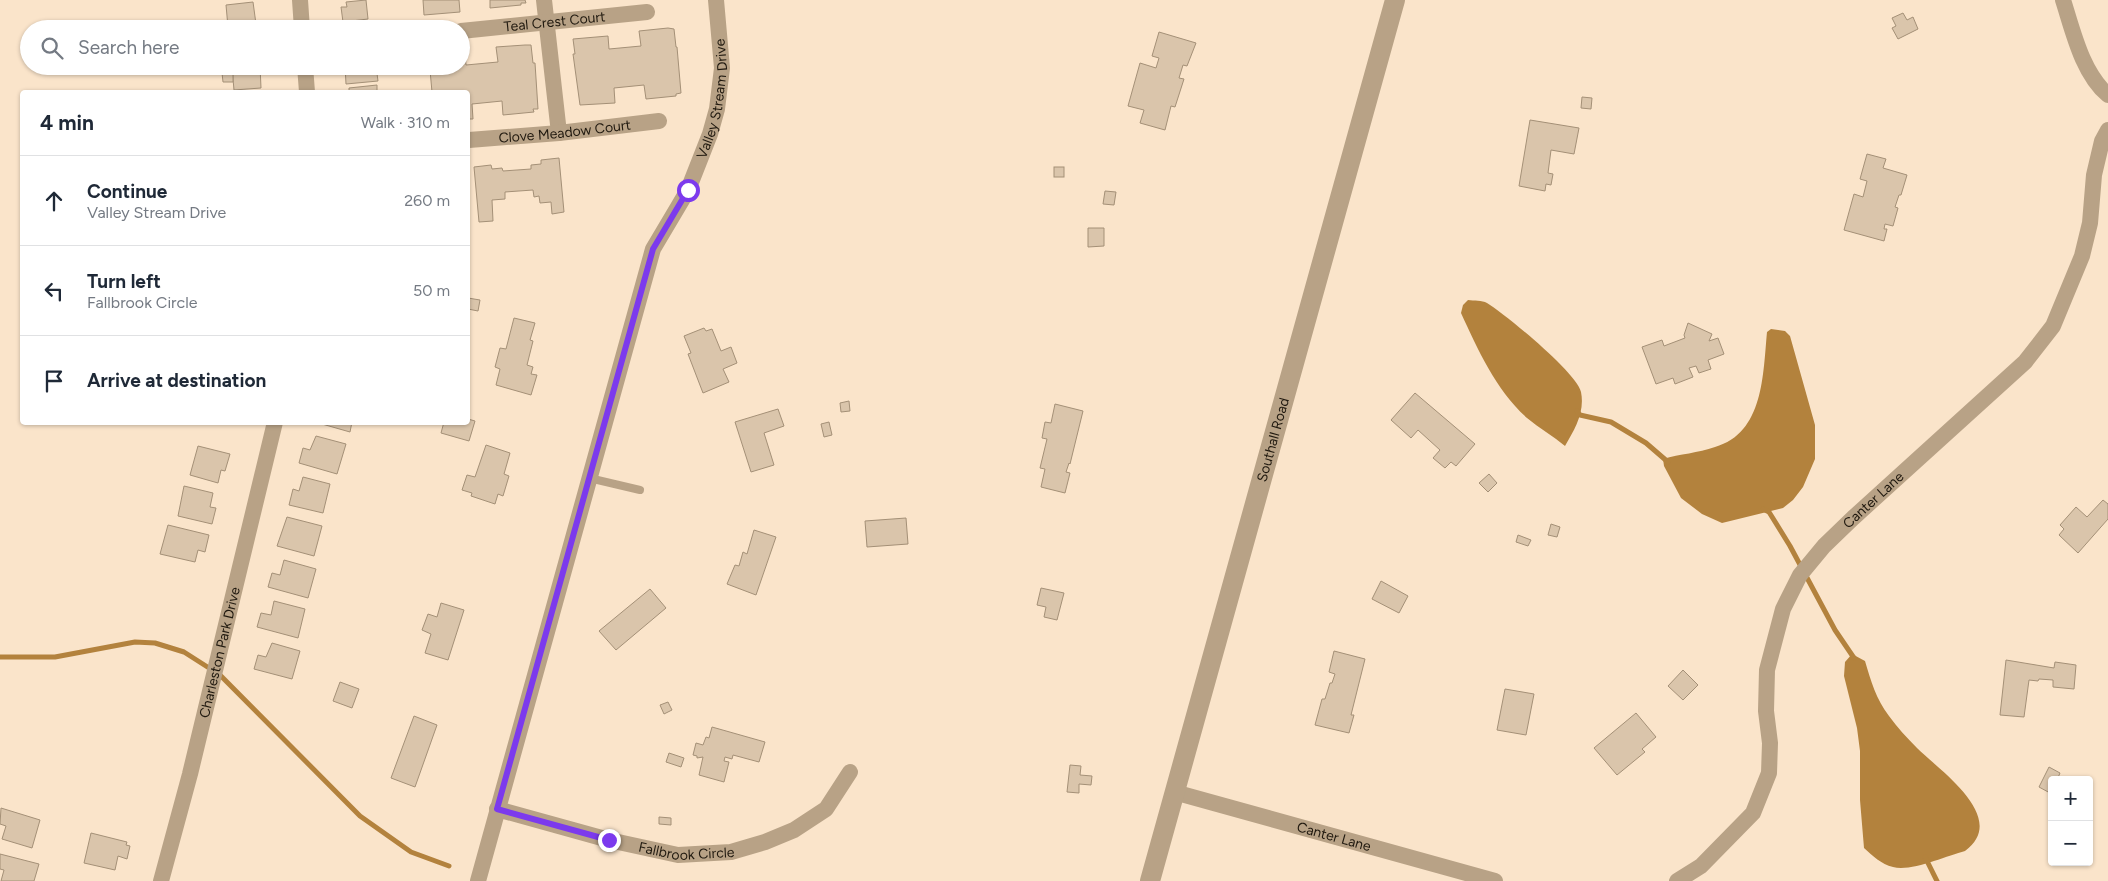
<!DOCTYPE html>
<meta charset="utf-8">
<style>
:root{--surface:#fff;--page:#f6f6f7;--text:#1f2937;--muted:#747a83;--line:#e0e1e3}
body{margin:0;font-family:Figtree,sans-serif;background:var(--page);color:var(--text)}
.controls{position:absolute;right:15px;bottom:15px;display:grid;overflow:hidden;border-radius:5px;box-shadow:0 1px 4px #0004}
.controls button{width:45px;height:45px;display:grid;place-items:center;padding:0;border:0;border-bottom:1px solid var(--line);background:var(--surface);color:var(--text);font:25px sans-serif}
.stop{position:absolute;width:15px;height:15px;margin:-11px;border:4px solid #7c3aed;border-radius:50%;background:#fff}
.stop.end{background:#7c3aed;border-color:#fff;box-shadow:0 1px 5px #0008}
.list{margin:0;padding:0;list-style:none}
h2{display:flex;justify-content:space-between;align-items:center;height:65px;margin:0;padding:0 20px;font-size:21px}
h2 small{font-size:16px;font-weight:400;color:var(--muted)}
.list li{display:grid;grid-template-columns:32px 1fr auto;gap:15px;align-items:center;box-sizing:border-box;height:90px;padding:0 20px;border-top:1px solid var(--line)}
.list b{display:block;font-size:19px;white-space:nowrap}
.list p{margin:0;font-size:16px;white-space:nowrap;color:var(--muted)}
.list em{font-size:16px;font-style:normal;color:var(--muted)}
.icon{flex:none;width:28px;height:28px;fill:none;stroke:currentColor;stroke-width:2;stroke-linecap:round;stroke-linejoin:round}
.map{position:relative;flex:none;width:2108px;height:881px;overflow:hidden}
.search{position:absolute;background:var(--surface);box-shadow:0 1px 4px #0004;left:20px;top:20px;width:450px;height:55px;display:flex;align-items:center;gap:12px;box-sizing:border-box;padding:0 18px;border-radius:28px;color:var(--muted);font-size:19px}
.panel{position:absolute;background:var(--surface);box-shadow:0 1px 4px #0004;left:20px;top:90px;width:450px;height:335px;border-radius:5px}
.map>svg:first-child{display:block}
.water{fill:#b3823d}
.lines{fill:none;stroke-linecap:round;stroke-linejoin:round}
.stream{stroke:#b3823d;stroke-width:5}
.building{fill:#dac5ab;stroke:#a49077}
.service{stroke:#b8a286;stroke-width:8}
.minor{stroke:#b8a286;stroke-width:16}
.tertiary{stroke:#b8a286;stroke-width:20}
.route{stroke:#7c3aed;stroke-width:6}
.labels{text-anchor:middle;stroke-width:5;stroke-linejoin:round;paint-order:stroke}
.street-label{font-size:14px;fill:#20190f;stroke:#fff}
</style>
<div class="map">
<svg width="2108" height="881" viewBox="0 0 2108 881">
<rect width="100%" height="100%" fill="#fae4ca"/>
<!-- water -->
<g class="water">
<path d="M1468,300C1474,301 1482,300 1487,303C1505,314 1577,373 1581,392C1585,412 1575,429 1565,446C1553,436 1539,428 1527,418C1496,390 1478,350 1461,313L1463,305Z"/>
<path d="M1771,329L1785,331L1790,336L1815,425V459L1803,487L1793,500L1783,508L1722,523L1702,514L1681,498L1664,466L1663,459C1680,454 1698,453 1715,447C1764,433 1763,374 1767,332Z"/>
<path d="M1852,654L1865,661C1871,681 1876,699 1889,716C1897,727 1907,738 1917,748C1939,770 2010,818 1965,851C1946,856 1911,872 1893,867C1881,864 1873,856 1864,848L1860,800V751L1857,728L1844,676L1845,662Z"/>
</g>
<g class="lines">
<!-- stream -->
<g class="stream">
<polyline points="1577,411 1580,415 1611,422 1646,443 1668,462"/>
<polyline points="1763,509 1769,512 1790,546 1835,630 1854,658"/>
<polyline points="0,657 55,657 135,642 155,643 184,652 220,675 360,816 411,852 449,866"/>
<polyline points="1925,857 1937,881"/>
</g>
</g>
<!-- building -->
<g class="building">
<polygon points="366,0 368,19 343,22 341,7 347,7 346,2"/>
<polygon points="423,0 459,0 460,12 424,15"/>
<polygon points="490,0 525,0 526,3 521,3 521,5 490,8"/>
<polygon points="253,2 256,24 228,27 226,5"/>
<polygon points="1903,13 1907,20 1913,17 1918,29 1898,39 1892,28 1896,26 1892,18"/>
<polygon points="668,28 674,29 676,47 677,47 681,93 676,94 676,96 646,99 644,85 614,88 615,103 580,105 573,54 575,54 573,39 608,36 609,49 641,46 639,31"/>
<polygon points="1159,32 1196,43 1187,66 1183,65 1179,78 1184,79 1175,107 1171,106 1165,130 1140,123 1144,110 1128,106 1140,63 1156,68 1159,58 1152,56"/>
<polygon points="525,45 531,45 533,63 535,63 538,109 533,109 534,112 503,115 502,101 472,104 473,119 468,119 468,92 432,92 430,70 432,70 432,66 461,66 461,53 465,53 466,65 498,62 496,47"/>
<polygon points="260,66 261,88 234,90 232,68"/>
<polygon points="345,66 376,66 378,81 346,84"/>
<polygon points="233,72 233,82 223,82 222,73"/>
<polygon points="377,85 377,92 349,92 349,88"/>
<polygon points="1582,97 1592,98 1591,109 1581,108"/>
<polygon points="1530,120 1579,128 1574,154 1551,150 1548,173 1553,174 1551,185 1546,184 1545,191 1519,186"/>
<polygon points="1867,154 1886,159 1883,168 1907,175 1901,195 1899,195 1895,207 1898,208 1893,226 1885,224 1884,229 1887,229 1884,241 1844,230 1854,194 1863,197 1867,181 1860,179"/>
<polygon points="559,158 564,212 552,214 551,202 540,203 539,196 534,197 533,190 505,192 505,199 492,200 493,221 479,222 474,167 491,165 492,169 502,168 503,171 531,169 531,165 541,164 541,160"/>
<rect x="1054" y="167" width="10" height="10"/>
<polygon points="1105,191 1116,192 1114,205 1103,204"/>
<polygon points="1088,228 1104,228 1104,246 1088,247"/>
<polygon points="468,298 480,300 478,311 468,309"/>
<polygon points="514,318 535,323 530,340 533,341 527,365 533,367 531,374 537,375 531,395 496,385 500,369 495,367 500,348 506,349"/>
<polygon points="1688,323 1712,334 1709,341 1718,338 1724,354 1708,360 1711,369 1699,373 1696,366 1689,368 1693,377 1675,384 1673,378 1656,384 1642,347 1662,340 1664,346 1685,338 1684,335"/>
<polygon points="704,328 706,331 712,329 721,351 731,347 737,363 723,369 729,382 703,393 688,354 691,353 684,336"/>
<polygon points="1415,393 1475,444 1456,466 1451,462 1445,468 1433,458 1440,450 1418,430 1411,438 1391,420"/>
<polygon points="849,401 850,411 841,412 840,403"/>
<polygon points="1055,404 1083,411 1070,464 1069,463 1066,472 1070,473 1065,493 1041,487 1045,469 1040,468 1047,439 1042,438 1045,422 1051,423"/>
<polygon points="778,409 784,426 764,433 774,465 751,472 735,422"/>
<polygon points="468,419 475,421 469,441 441,433 444,422 468,422"/>
<polygon points="315,422 352,422 350,432"/>
<polygon points="829,422 832,435 824,437 821,424"/>
<polygon points="316,436 346,444 337,474 299,463 303,448 310,450"/>
<polygon points="486,445 510,453 504,474 509,476 503,496 498,494 495,504 471,496 472,493 462,490 467,475 475,477"/>
<polygon points="198,446 230,454 225,471 221,470 218,483 190,475"/>
<polygon points="1489,474 1497,483 1488,492 1479,483"/>
<polygon points="303,477 330,484 323,513 289,505 293,489 299,491"/>
<polygon points="184,486 213,493 210,507 216,508 212,524 178,516"/>
<polygon points="2103,500 2108,504 2108,519 2078,553 2059,535 2064,529 2060,525 2076,507 2087,517"/>
<polygon points="287,517 322,526 314,556 277,546"/>
<polygon points="906,518 908,544 867,547 865,521"/>
<polygon points="1551,524 1560,527 1557,537 1548,535"/>
<polygon points="168,525 209,535 205,552 198,550 195,562 160,554"/>
<polygon points="754,530 776,537 756,595 727,584 735,565 739,566 743,552 747,554"/>
<polygon points="1518,535 1531,540 1528,546 1516,542"/>
<polygon points="284,560 316,569 308,598 268,587 272,573 280,575"/>
<polygon points="1381,581 1408,596 1399,613 1372,599"/>
<polygon points="1041,588 1064,593 1057,620 1044,617 1046,607 1037,605"/>
<polygon points="650,589 666,608 616,650 599,631"/>
<polygon points="274,601 305,609 298,638 257,627 261,613 271,615"/>
<polygon points="441,603 464,610 448,660 425,653 431,634 422,630 428,614 437,617"/>
<polygon points="272,643 300,651 292,679 254,669 258,655 266,657"/>
<polygon points="1334,651 1365,659 1351,715 1354,715 1349,733 1315,725 1322,699 1325,699 1330,683 1332,683 1335,674 1329,672"/>
<polygon points="2006,660 2054,668 2055,662 2076,665 2074,689 2053,687 2053,680 2039,679 2038,681 2029,680 2024,717 2000,715"/>
<polygon points="1683,670 1698,685 1683,700 1668,686"/>
<polygon points="340,682 359,689 352,708 333,701"/>
<polygon points="1505,689 1534,694 1526,735 1497,730"/>
<polygon points="668,702 672,710 664,714 660,705"/>
<polygon points="1636,713 1656,737 1642,749 1645,752 1617,775 1594,748"/>
<polygon points="414,716 437,725 415,787 391,778"/>
<polygon points="712,727 765,742 759,762 733,755 732,759 725,757 724,761 729,762 724,782 699,775 703,757 697,758 697,756 693,755 696,743 703,745 706,737 709,738"/>
<polygon points="669,753 684,758 681,767 666,762"/>
<polygon points="1070,765 1081,766 1080,775 1092,776 1091,785 1079,784 1079,793 1067,792"/>
<polygon points="2049,767 2060,773 2057,780 2052,780 2050,793 2039,787"/>
<polygon points="1,808 40,820 32,848 2,839 6,826 0,824"/>
<polygon points="659,817 671,818 671,825 659,824"/>
<polygon points="91,833 127,842 126,845 130,846 127,859 118,856 115,870 84,863"/>
<polygon points="0,854 39,864 34,881 1,881 4,870 0,869"/>
</g>
<g class="lines">
<!-- service -->
<polyline class="service" points="589,478 640,490"/>
<!-- minor -->
<g class="minor">
<polyline points="300,0 302,29"/>
<polyline points="544,0 559,133"/>
<path d="M2063,0C2073,31 2082,73 2108,95"/>
<path id="s1" d="M461,31L647,12"/>
<polyline points="305,66 307,92"/>
<path id="s2" d="M469,140L559,133L659,121"/>
<path id="s3" d="M1174,792L1495,881"/>
<path id="s4" d="M497,809L609,840L678,855L731,852L765,842L794,830L826,809L850,772"/>
<path id="s5" d="M161,881L190,774L275,422"/>
<path id="s6" d="M478,881L653,249L688,190L710,134L717,109L722,68L716,0"/>
<path id="s7" d="M1677,881L1701,866L1753,813L1769,773L1770,743L1766,711L1767,670L1783,609L1800,575L1824,546L1853,518L2025,362L2053,326L2082,256L2090,223L2094,175L2102,141L2108,130"/>
</g>
<!-- tertiary -->
<path class="tertiary" id="s8" d="M1150,881L1395,0"/>
</g>
<g class="lines">
<!-- route -->
<polyline class="route" points="609,840 497,809 653,249 688,190"/>
</g>
<g class="labels">
<!-- street labels -->
<g class="street-label">
<text dy="5" stroke="none"><textPath href="#s1" startOffset="94">Teal Crest Court</textPath></text>
<text dy="5" stroke="none"><textPath href="#s6" startOffset="820">Valley Stream Drive</textPath></text>
<text dy="5" stroke="none"><textPath href="#s2" startOffset="96">Clove Meadow Court</textPath></text>
<text dy="5" stroke="none"><textPath href="#s8" startOffset="458">Southall Road</textPath></text>
<text dy="5" stroke="none"><textPath href="#s7" startOffset="455">Canter Lane</textPath></text>
<text dy="5" stroke="none"><textPath href="#s5" startOffset="236">Charleston Park Drive</textPath></text>
<text dy="5" stroke="none"><textPath href="#s3" startOffset="166">Canter Lane</textPath></text>
<text dy="5" stroke="none"><textPath href="#s4" startOffset="195">Fallbrook Circle</textPath></text>
</g>
</g>
</svg>
<div class="controls">
<button>+</button>
<button>−</button>
</div>
<div class="stop" style="left:688px;top:190px"></div>
<div class="stop end" style="left:609px;top:840px"></div>
<div class="search"><svg class="icon" aria-label="search" viewBox="0 0 24 24"><circle cx="10" cy="10" r="6"/><path d="M15 15l6 6"/></svg>Search here</div>
<section class="panel">
<h2>4 min<small>Walk · 310 m</small></h2>
<ul class="list">
<li><svg class="icon" aria-label="ahead" viewBox="0 0 24 24"><path d="M12 20V5M6 11l6-6 6 6"/></svg><div><b>Continue</b><p>Valley Stream Drive</p></div><em>260 m</em></li>
<li><svg class="icon" aria-label="left" viewBox="0 0 24 24"><path d="M17 20v-9H6M10 6l-5 5 5 5"/></svg><div><b>Turn left</b><p>Fallbrook Circle</p></div><em>50 m</em></li>
<li><svg class="icon" aria-label="arrive" viewBox="0 0 24 24"><path d="M6 21V4h12l-3 4 3 4H6"/></svg><div><b>Arrive at destination</b></div></li>
</ul>
</section>
</div>
